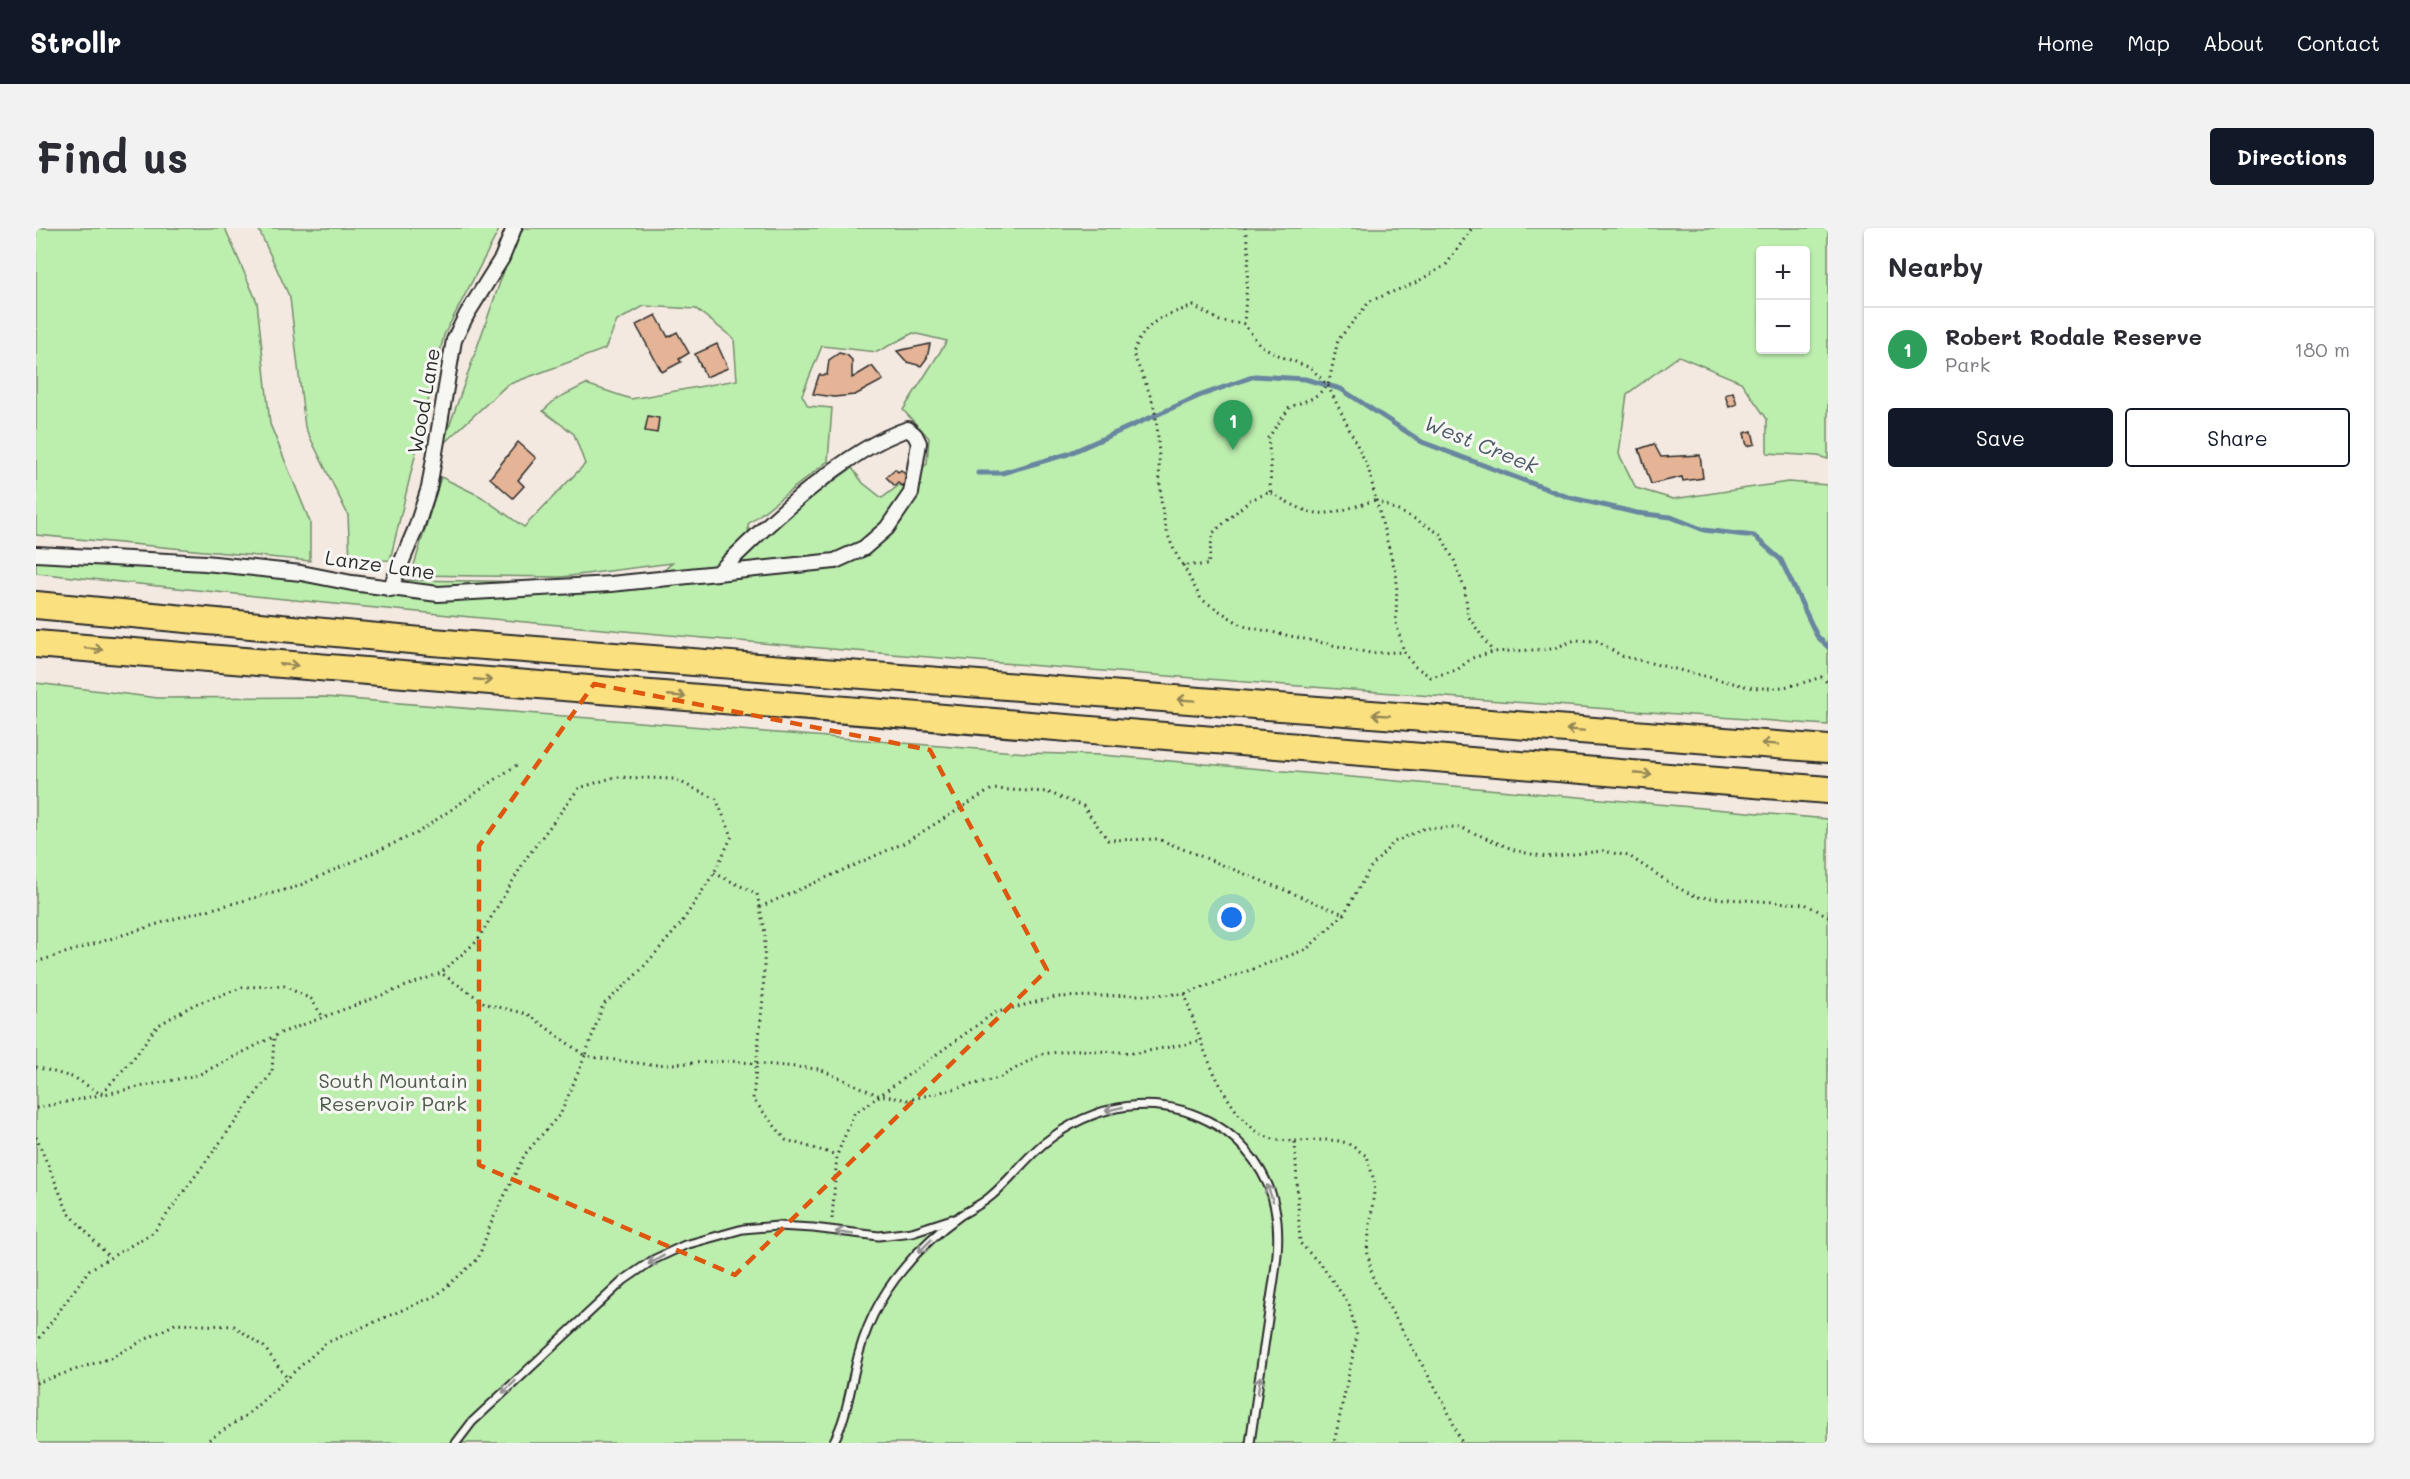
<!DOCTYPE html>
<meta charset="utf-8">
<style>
:root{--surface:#fff;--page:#f2f2f3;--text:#2b2b33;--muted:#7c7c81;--line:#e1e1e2;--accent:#111827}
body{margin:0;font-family:Mali,sans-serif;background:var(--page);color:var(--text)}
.controls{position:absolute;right:18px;top:18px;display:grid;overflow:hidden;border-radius:6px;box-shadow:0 2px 4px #0004}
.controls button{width:54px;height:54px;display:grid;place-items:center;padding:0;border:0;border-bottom:2px solid var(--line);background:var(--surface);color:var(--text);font:30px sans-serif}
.you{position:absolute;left:1196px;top:690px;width:21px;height:21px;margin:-15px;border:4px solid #fff;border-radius:50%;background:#1a73e8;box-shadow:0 0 0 9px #1a73e833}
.badge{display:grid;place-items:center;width:39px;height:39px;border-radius:50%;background:var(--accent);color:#fff;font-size:20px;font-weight:700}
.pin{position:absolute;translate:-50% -50px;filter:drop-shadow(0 2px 3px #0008)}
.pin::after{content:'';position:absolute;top:32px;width:21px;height:18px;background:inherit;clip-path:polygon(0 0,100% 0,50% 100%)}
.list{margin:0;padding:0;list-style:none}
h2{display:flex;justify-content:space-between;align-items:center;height:78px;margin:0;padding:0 24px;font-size:26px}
h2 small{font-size:20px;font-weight:400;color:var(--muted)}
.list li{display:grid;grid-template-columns:39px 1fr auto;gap:18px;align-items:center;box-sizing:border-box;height:84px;padding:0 24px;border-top:2px solid var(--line)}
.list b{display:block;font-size:22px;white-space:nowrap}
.list p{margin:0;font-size:20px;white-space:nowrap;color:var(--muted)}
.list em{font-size:20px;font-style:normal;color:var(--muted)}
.actions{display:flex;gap:12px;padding:18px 24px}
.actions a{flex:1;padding:14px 0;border:2px solid var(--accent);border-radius:6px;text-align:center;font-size:21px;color:var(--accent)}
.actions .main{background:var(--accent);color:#fff}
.map{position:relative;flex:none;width:1792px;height:1215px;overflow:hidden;border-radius:6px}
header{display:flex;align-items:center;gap:36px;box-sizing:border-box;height:84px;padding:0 30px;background:var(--accent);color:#fff}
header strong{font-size:28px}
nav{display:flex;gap:33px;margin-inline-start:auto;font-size:21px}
.intro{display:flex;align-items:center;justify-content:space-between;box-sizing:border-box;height:144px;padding:0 36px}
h1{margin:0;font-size:42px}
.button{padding:15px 27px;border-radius:6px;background:var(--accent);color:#fff;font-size:21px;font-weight:700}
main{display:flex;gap:36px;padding:0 36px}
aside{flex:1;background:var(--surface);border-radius:6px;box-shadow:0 2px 4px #0004}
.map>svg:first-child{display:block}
.green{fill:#bceeae;stroke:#748c6c;stroke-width:1.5;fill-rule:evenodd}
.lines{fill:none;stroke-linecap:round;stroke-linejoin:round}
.stream{stroke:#69869f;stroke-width:5}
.building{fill:#e5b496;stroke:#2b2b2b;stroke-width:1.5}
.lane-casing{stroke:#2b2b2b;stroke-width:11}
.street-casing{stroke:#2b2b2b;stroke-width:18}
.highway-casing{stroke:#2b2b2b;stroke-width:30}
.path{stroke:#2b2b2b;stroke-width:3;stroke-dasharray:1.5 4.5;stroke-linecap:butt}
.lane{stroke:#f6f6f2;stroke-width:7}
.street{stroke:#f6f6f2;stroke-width:14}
.highway{stroke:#fbe080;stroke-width:26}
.oneway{stroke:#938656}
.oneway2{stroke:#90908e}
.marked{fill:none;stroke:#df570e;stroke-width:4.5;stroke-dasharray:12 8;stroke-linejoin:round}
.labels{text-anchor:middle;stroke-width:6;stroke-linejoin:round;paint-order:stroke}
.street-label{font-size:20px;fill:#2b2b2b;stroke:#f6f6f2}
.park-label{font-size:20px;fill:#4f5c4c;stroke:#f6f6f2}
.water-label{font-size:21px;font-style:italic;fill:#4a5865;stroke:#f6f6f2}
</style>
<header>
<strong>Strollr</strong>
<nav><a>Home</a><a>Map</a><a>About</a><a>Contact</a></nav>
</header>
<div class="intro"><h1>Find us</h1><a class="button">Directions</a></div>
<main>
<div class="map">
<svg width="1792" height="1215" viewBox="0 0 1792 1215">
<rect width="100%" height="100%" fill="#f3e9e0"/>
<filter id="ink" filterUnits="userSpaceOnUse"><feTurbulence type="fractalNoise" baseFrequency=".0167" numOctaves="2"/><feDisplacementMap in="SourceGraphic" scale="12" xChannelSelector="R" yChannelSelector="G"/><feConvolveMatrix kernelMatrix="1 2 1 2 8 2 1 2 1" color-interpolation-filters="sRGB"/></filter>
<g filter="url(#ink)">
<!-- green -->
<g class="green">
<polygon points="0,0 189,0 221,74 234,196 274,294 274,333 0,307"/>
<polygon points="222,0 464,0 408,107 354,332 314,333 312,287 269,199 254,70"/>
<path d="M487,0H1792V231L1782,228L1731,225V191L1705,154L1643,128L1591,166L1583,226L1600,260L1637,271L1752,254L1792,257V497C1194,454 596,410 0,345V331L240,346L355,368L359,352L526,354L625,345L636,335L526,349L375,347L405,249L444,268L488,299L549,236L538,206L507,183L520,171L550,156L595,171L701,152L698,111L660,81L608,78L581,93L569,121L471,157L407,216L469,40ZM1724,22H1770V122H1724ZM877,105L911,113L867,182L893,210L891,236L846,270L827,255L816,240L737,297L715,317L714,326L712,296L792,233L796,180L772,178L766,167L786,118L841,124ZM769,329L748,346L715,349L714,334Z"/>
<polygon points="0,455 122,470 288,469 991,525 1066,527 1792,591 1792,1215 0,1215"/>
</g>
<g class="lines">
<!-- stream -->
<polyline class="stream" points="942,245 966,245 1032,226 1163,168 1219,148 1269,151 1305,161 1386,214 1532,269 1601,285 1635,289 1668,302 1718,308 1745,332 1781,408 1792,419"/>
</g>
<!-- building -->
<g class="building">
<polygon points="620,87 632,109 641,104 653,125 643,131 645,134 626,144 600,97"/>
<polygon points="681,116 692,140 670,149 659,126"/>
<polygon points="894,116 891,130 885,138 871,134 861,123"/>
<polygon points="803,125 811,127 816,132 816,150 836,138 847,152 819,167 798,169 777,166 783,147 791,147 793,132"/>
<polygon points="1697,164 1701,176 1693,179 1689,167"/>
<polygon points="612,188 623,190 621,205 609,203"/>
<polygon points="1716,203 1719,216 1711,218 1708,205"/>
<polygon points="482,214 500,230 482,252 488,258 477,270 454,250"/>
<polygon points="1618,216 1625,229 1664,227 1667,250 1647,253 1646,249 1615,256 1603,221"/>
<polygon points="859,241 862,244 865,242 874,251 866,258 862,255 859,258 850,249"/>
</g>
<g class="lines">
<defs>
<g id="lane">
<polyline points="420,1215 436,1194 588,1052 617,1032 649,1017 707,1001 742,998 777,1000 843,1008 876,1004 916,991"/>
<path d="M797,1215C810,1191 813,1167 819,1141C827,1104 843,1069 868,1040C884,1020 904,1002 925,987C935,981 946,976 955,968C974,952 988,932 1007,916C1058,875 1122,863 1180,897C1209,914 1233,947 1239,980C1246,1015 1238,1049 1233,1084C1227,1128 1220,1171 1214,1215"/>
</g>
<g id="street">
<path d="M0,326L169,335L265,345L316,355L402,366L575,356L799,333L828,320L851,300L875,265L883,215L879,207L872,201C809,221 728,299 682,345"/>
<polyline points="354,361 380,300 393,260 418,112 431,86 466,30 478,0"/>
</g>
<g id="highway">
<polyline points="0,377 396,414 1792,521"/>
<polyline points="0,416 1792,562"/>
</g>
</defs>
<!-- lane casing -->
<use href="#lane" class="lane-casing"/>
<!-- street casing -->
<use href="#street" class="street-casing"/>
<!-- highway casing -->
<use href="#highway" class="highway-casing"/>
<!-- path -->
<g class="path">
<path d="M1208,96L1184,93L1158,78C1126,88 1110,92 1097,125C1105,146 1117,168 1120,190C1127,240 1116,293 1147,337H1172L1177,305L1214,272L1234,264C1284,294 1286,288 1340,272L1332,239L1292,158L1275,140L1244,128L1224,117L1208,96L1213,26L1209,0"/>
<polyline points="1234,264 1235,237 1232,210 1254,179 1277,170 1292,158 1302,112 1334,73 1379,55 1410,37 1436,0"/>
<path d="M1340,272L1361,350L1360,395L1368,424L1378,438L1395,449L1421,442L1436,430L1457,424L1516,421L1539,412L1561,413L1586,428L1713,459C1739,462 1760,458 1785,449L1792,455"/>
<polyline points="1340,272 1381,292 1404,306 1418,332 1429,362 1432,388 1457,424"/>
<polyline points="1147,337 1165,371 1207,398 1334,425 1368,424"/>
<polyline points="678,645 721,666 729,705 727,770 717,871 750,912 801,927"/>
<polyline points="724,679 868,615 956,561 1011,564 1047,578 1072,612 1122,611 1308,686"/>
<polyline points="0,734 141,690 260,659 381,605 482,536"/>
<polyline points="1149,766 1271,721 1308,686 1334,640 1358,614 1389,600 1426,600 1481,623 1510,629 1567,623 1593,628 1640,659 1661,669 1769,676 1792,688"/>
<polyline points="0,839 39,850 63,865"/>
<polyline points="66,865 97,831 121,798 159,776 208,759 248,758 275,771 287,789"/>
<polyline points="0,880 162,847 245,805 405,745 441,713 491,629 543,560 579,549 638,551 680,571 696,608 678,645 644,697 603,744 567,777 549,828 492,786 450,776 405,745"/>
<polyline points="0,909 32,984 74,1030"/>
<polyline points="1259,914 1264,1015 1286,1038 1313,1076 1321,1108 1298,1215"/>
<path d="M796,991L801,927L818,886L958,785L1019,769L1149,766C1161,806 1192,902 1238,911C1259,916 1289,909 1307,914C1315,916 1324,924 1331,928L1339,956L1331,1022L1337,1051L1408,1175L1426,1215"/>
<polyline points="0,1115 53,1042 118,1004 236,844 238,809"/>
<polyline points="0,1155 74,1130 139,1096 198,1098 228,1119 251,1150"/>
<polyline points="168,1215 212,1186 290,1115 401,1067 442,1031 455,995 489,926 525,885 549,828 616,837 694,833 783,841 842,867 872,872 963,850 1005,826 1042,822 1101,825 1166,813"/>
</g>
<!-- lane -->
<use href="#lane" class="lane"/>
<!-- street -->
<use href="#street" class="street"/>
<!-- highway -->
<use href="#highway" class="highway"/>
</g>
<!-- one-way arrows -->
<defs><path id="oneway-shaft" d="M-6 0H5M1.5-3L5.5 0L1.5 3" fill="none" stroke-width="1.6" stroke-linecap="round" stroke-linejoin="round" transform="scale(1.5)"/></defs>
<g class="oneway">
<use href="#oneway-shaft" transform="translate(58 421) rotate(5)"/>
<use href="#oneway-shaft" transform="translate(253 437) rotate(5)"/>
<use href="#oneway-shaft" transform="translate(447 452) rotate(5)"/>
<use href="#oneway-shaft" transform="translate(641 468) rotate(5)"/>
<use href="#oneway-shaft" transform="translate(1150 472) rotate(-176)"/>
<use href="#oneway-shaft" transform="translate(1345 487) rotate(-176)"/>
<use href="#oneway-shaft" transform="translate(1539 502) rotate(-176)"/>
<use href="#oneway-shaft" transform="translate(1734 516) rotate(-176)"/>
<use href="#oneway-shaft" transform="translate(1607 546) rotate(5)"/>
</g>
<g class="oneway2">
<use href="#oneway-shaft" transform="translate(1078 881) rotate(167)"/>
<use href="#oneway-shaft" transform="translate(1234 965) rotate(-110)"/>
<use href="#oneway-shaft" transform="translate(808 1005) rotate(-171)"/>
<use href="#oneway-shaft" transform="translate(889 1018) rotate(135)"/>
<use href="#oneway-shaft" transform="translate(620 1032) rotate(151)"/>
<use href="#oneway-shaft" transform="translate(1223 1157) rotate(-82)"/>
<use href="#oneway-shaft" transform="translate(473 1159) rotate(137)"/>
</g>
</g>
<!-- marked area -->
<path class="marked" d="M558,456L894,522L1011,742L699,1047L443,937V618Z"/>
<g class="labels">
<!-- street labels -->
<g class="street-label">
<text transform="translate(388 173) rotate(-80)" y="7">Wood Lane</text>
<text transform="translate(344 337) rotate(8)" y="7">Lanze Lane</text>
</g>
<!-- park labels -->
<g class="park-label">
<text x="357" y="860">South Mountain<tspan x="357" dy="23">Reservoir Park</tspan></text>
</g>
<!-- water labels -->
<g class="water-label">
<text transform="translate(1445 217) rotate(22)" y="7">West Creek</text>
</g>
</g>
</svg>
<div class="controls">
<button>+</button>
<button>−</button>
</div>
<div class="you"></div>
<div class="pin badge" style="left:1197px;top:222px;background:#2e9e5b">1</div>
</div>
<aside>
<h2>Nearby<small></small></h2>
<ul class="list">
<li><span class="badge" style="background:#2e9e5b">1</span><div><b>Robert Rodale Reserve</b><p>Park</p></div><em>180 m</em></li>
</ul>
<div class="actions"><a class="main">Save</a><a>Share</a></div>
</aside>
</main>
